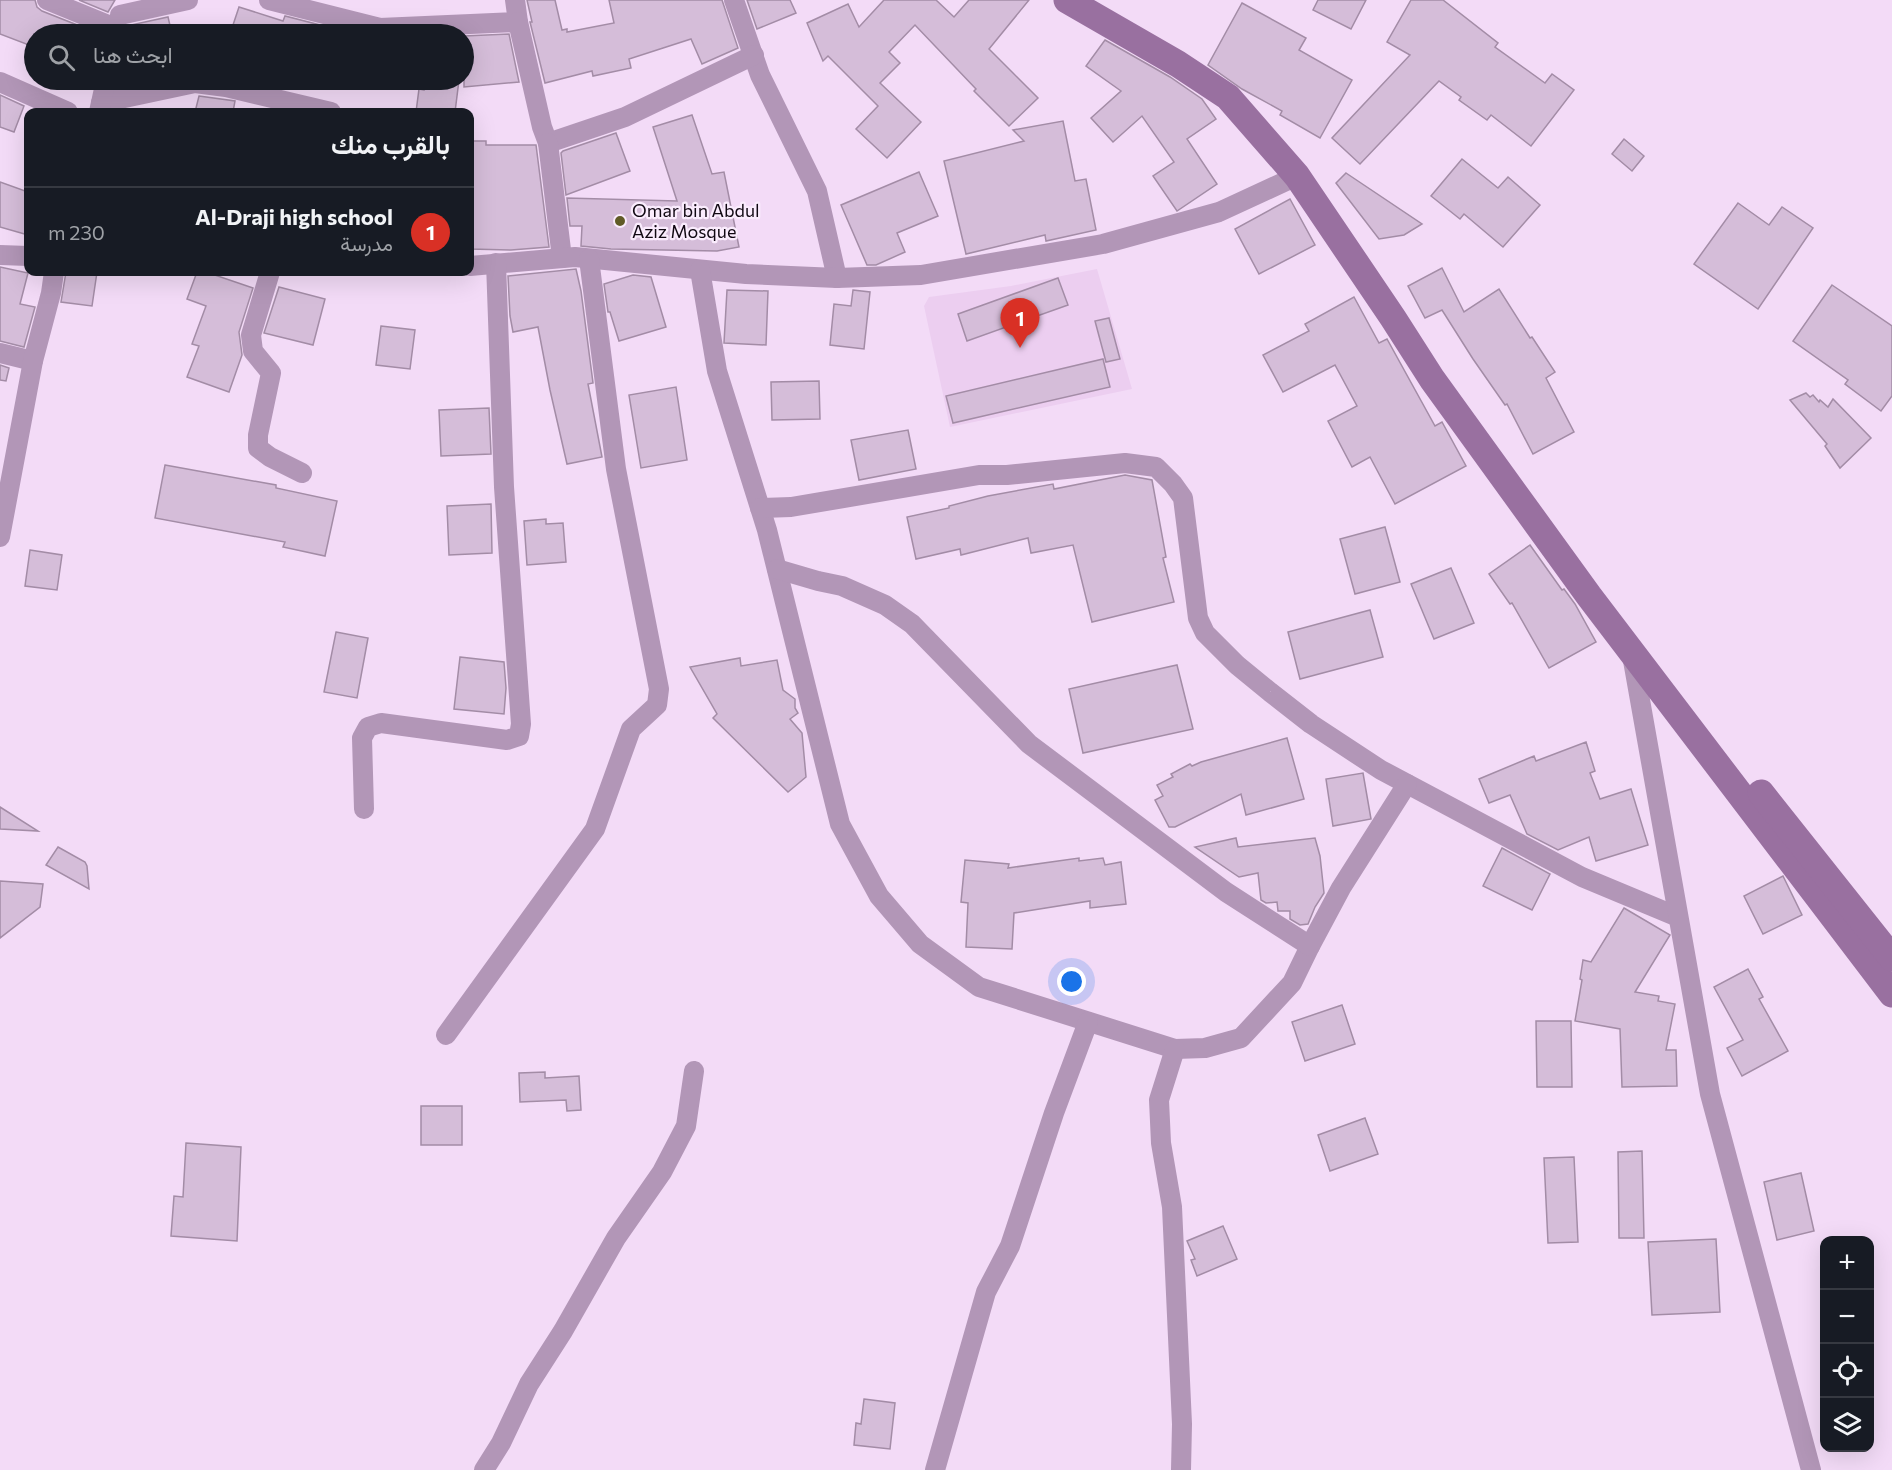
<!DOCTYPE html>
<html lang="ar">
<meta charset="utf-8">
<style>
:root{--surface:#171b24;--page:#20242c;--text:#f1f3f6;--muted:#9ea1a6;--line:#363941;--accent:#d93025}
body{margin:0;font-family:Commissioner,Vazirmatn,sans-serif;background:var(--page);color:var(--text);direction:rtl}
.controls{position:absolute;right:18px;bottom:18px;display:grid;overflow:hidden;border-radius:12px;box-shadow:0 6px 24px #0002}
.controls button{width:54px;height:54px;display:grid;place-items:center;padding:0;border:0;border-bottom:2px solid var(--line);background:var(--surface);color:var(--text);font:30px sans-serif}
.you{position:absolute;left:1072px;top:982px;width:21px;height:21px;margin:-15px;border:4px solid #fff;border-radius:50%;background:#1a73e8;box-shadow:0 0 0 9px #1a73e833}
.badge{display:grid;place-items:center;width:39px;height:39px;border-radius:50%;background:var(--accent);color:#fff;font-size:20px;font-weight:700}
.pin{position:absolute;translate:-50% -50px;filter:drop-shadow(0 2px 3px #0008)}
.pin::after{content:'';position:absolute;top:32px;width:21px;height:18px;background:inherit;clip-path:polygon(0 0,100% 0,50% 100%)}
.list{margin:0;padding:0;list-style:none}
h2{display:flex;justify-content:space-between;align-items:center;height:78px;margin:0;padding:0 24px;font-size:26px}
h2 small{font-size:20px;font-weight:400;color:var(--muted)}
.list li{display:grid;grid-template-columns:39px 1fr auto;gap:18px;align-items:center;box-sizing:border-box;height:90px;padding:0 24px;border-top:2px solid var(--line)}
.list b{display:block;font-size:22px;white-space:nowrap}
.list p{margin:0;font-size:20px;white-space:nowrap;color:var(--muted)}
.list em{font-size:20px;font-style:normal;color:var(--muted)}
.icon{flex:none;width:33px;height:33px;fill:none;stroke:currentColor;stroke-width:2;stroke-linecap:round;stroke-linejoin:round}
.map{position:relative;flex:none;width:1892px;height:1470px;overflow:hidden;direction:ltr}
.search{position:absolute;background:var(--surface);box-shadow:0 6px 24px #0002;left:24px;top:24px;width:450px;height:66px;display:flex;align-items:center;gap:15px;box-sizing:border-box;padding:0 21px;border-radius:33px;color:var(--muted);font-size:22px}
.panel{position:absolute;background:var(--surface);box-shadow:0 6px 24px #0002;left:24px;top:108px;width:450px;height:168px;border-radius:12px;direction:rtl}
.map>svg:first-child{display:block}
.built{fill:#eccef0}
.building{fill:#d5bdd9;stroke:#a38ca6;stroke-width:1.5}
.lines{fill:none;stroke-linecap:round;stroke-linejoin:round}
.street{stroke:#b296b7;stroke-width:20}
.secondary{stroke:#9970a0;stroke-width:27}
.poi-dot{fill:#605b27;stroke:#faecfd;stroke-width:2}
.labels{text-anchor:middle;stroke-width:4.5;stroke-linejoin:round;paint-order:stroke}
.poi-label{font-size:18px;fill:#100812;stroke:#faecfd;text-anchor:start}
</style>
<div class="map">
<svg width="1892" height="1470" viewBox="0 0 1892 1470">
<rect width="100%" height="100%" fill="#f3dbf7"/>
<!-- built -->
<polygon class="built" points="1097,269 1132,389 950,427 924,306 929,297 1011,286"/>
<!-- building -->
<g class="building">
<polygon points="0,0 35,0 37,7 42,11 100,34 34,34 34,47 0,34"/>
<polygon points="79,0 115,0 108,12"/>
<polygon points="527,0 555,0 562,30 567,29 567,32 614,23 609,0 722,0 738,48 702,64 691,39 629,59 631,68 593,76 592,71 545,83 530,22 532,22"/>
<polygon points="747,0 790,0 796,13 757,29"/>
<polygon points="884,0 936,0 954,17 969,0 1029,0 989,49 1038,98 1009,126 974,91 976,89 915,25 889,52 900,63 880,83 921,122 887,158 856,129 878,106 828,56 823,61 807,23 848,4 859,27"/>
<polygon points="1318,0 1366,0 1351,29 1313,10"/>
<polygon points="1411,0 1443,0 1498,43 1495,47 1545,83 1552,74 1574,90 1531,146 1491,115 1487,120 1459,100 1461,97 1439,81 1360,164 1332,138 1410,55 1387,42"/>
<polygon points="1242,3 1306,38 1299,50 1352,80 1320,138 1280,115 1282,111 1242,89 1208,65"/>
<polygon points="239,7 283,21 285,16 351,33 350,34 230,34"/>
<polygon points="168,17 172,34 133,34 131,25"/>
<polygon points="509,34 519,82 464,87 464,36"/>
<polygon points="1105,40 1170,77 1202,99 1216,119 1187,139 1217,184 1177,211 1153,176 1174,162 1142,116 1113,142 1091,118 1121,91 1086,66"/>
<polygon points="424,80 459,80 455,112 416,112 419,89 424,90"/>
<polygon points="0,95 24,106 14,132 0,127"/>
<polygon points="199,96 235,101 233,112 195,112"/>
<polygon points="692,115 712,174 724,172 739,247 717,251 611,249 581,246 582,226 570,226 567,198 677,201 653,127"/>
<polygon points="1063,121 1075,181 1086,179 1096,230 1046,241 1045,235 966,254 944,161 1024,141 1013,130"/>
<polygon points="616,133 630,171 566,195 561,153 563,151"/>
<polygon points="1624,139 1644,156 1632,171 1612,154"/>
<polygon points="470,141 486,141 486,145 536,145 549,247 511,250 470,249"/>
<polygon points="1462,159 1498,188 1508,177 1540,205 1503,247 1464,214 1460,219 1431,196"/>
<polygon points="919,172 938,216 897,233 905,252 876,265 867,265 841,205"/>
<polygon points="1346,173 1422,224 1404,235 1379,239 1336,183"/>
<polygon points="0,182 28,192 28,235 0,227"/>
<polygon points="1290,199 1315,245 1259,274 1235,229"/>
<polygon points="1738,203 1769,225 1782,207 1813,228 1758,309 1694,264"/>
<polygon points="0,267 28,273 20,304 35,307 24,347 0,341"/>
<polygon points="1442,268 1464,312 1499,289 1530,338 1532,337 1555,372 1546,378 1574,432 1533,454 1507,404 1505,405 1473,359 1442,310 1425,318 1408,286"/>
<polygon points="576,269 581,291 593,383 588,384 602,457 567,464 550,390 538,327 513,332 510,316 508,276"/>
<polygon points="66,272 97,272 92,306 61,302"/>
<polygon points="197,272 206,272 253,288 239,332 242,355 229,392 187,377 199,346 192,344 206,306 187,299"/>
<polygon points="633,275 651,277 666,327 619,341 610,312 608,312 604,284"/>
<polygon points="1058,278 1068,305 967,341 958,314"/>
<polygon points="1832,285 1892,326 1892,396 1881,411 1845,384 1848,380 1793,341"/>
<polygon points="279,287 325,299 313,345 264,333"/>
<polygon points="727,290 768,291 766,345 724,343"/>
<polygon points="853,290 870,292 864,349 830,345 834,304 851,306"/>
<polygon points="1354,297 1379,343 1387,339 1435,426 1442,422 1466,466 1395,504 1370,457 1352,467 1328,421 1357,406 1335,365 1283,392 1263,355 1309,331 1305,324"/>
<polygon points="1109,318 1120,359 1106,362 1095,321"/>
<polygon points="381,326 415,330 410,369 376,365"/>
<polygon points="1103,359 1110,387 953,423 946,396"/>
<polygon points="0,365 9,368 6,381 0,380"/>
<polygon points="819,381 820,419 772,420 771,382"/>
<polygon points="676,387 687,460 641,468 629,395"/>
<polygon points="1806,393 1810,397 1813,395 1819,402 1820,400 1828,407 1833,399 1871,438 1840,468 1825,446 1827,444 1790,400"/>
<polygon points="489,408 491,454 441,456 439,410"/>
<polygon points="908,430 916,469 859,480 851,440"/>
<polygon points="165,465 276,485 276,488 337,501 325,556 283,547 285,542 155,518"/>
<polygon points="1125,475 1152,480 1166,557 1163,558 1174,602 1092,622 1073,545 1031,553 1028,538 961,555 960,549 916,559 907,517 949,508 949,506 988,496 1053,484 1054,489"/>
<polygon points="491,504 492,553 449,555 447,506"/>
<polygon points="546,519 546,524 563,523 566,562 527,565 524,521"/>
<polygon points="1385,527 1400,582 1355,594 1340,539"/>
<polygon points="1530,545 1562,590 1564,589 1575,604 1596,642 1549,668 1512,603 1510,604 1489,574"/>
<polygon points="30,550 62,555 57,590 25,586"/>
<polygon points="1451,568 1474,623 1434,639 1411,584"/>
<polygon points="1370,610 1383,657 1300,679 1288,632"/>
<polygon points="336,632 368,638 357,698 324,692"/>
<polygon points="460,657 504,662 506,688 504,714 454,709"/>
<polygon points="740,658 741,666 777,660 783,690 795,699 795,708 798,713 790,719 802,733 806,777 788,792 713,718 717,714 690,667"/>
<polygon points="1177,665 1193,729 1083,753 1069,689"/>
<polygon points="1287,738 1304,799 1246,815 1241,794 1175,827 1169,827 1155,800 1163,796 1157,785 1173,777 1171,774 1190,764 1192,766 1201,762"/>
<polygon points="1586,742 1595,771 1590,773 1600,799 1631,789 1648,845 1596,861 1589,837 1558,850 1527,834 1510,795 1489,803 1479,779 1534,756 1536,761"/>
<polygon points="1363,773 1371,819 1333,826 1326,779"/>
<polygon points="0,807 38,831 0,829"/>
<polygon points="1236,838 1238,847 1315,838 1320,856 1324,893 1315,907 1308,924 1300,925 1290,919 1290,911 1278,911 1277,902 1266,903 1261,900 1258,873 1239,877 1195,847"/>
<polygon points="58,847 85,862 87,866 89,889 46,865"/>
<polygon points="1502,848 1550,874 1532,910 1483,886"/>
<polygon points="1079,858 1079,861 1103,858 1105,865 1121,862 1126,904 1090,908 1090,901 1014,913 1012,949 966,947 968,903 961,902 965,860 1009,864 1008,868"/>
<polygon points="1783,876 1802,915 1763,934 1744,896"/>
<polygon points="0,881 43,884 40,907 0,938"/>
<polygon points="1624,908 1670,935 1635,992 1659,996 1658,1001 1675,1004 1666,1050 1676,1050 1677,1086 1622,1087 1620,1029 1575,1021 1582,980 1580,979 1583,960 1591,962"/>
<polygon points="1748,969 1763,997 1759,999 1788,1051 1742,1076 1727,1048 1743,1040 1714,987"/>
<polygon points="1342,1005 1355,1044 1305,1061 1292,1022"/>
<polygon points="1536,1021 1571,1021 1572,1087 1537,1087"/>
<polygon points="545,1072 545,1078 579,1076 581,1110 567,1111 566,1100 520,1102 519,1073"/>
<rect x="421" y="1106" width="41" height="39"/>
<polygon points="1365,1118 1378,1154 1330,1171 1318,1135"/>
<polygon points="186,1143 241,1147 237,1241 171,1236 174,1196 183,1197"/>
<polygon points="1642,1151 1644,1238 1619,1238 1618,1152"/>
<polygon points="1574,1157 1578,1242 1548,1243 1544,1158"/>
<polygon points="1801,1173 1814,1231 1777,1240 1764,1182"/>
<polygon points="1223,1226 1237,1259 1197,1276 1191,1260 1195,1259 1187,1241"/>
<polygon points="1716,1239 1720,1312 1652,1315 1648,1242"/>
<polygon points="864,1399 895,1403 890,1449 854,1445 856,1423 861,1424"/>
</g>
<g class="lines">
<!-- street -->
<g class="street">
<polyline points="47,0 118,29"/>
<polyline points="269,0 380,28 518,22 515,0"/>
<polyline points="734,0 760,75 817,191 837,278"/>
<polyline points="120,15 188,0"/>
<polyline points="518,22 542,127 548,143 625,117 754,55"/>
<polyline points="0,82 68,112"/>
<polyline points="101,103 195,83 226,87 331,112"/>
<polyline points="99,112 106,80"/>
<polyline points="548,143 562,258"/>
<polyline points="0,255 28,256"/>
<polyline points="470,266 575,257 746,274 837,278 921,275 1103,244 1219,212 1297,176"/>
<polyline points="700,270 717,371 767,530 840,824 879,896 920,944 979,987 1175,1049 1205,1048 1241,1038 1292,983 1310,946"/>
<polyline points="270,272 251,335 253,351 271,373 258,435 258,448 270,457 302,473"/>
<polyline points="0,353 33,361"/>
<polyline points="760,508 791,507 979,475 1007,475 1125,463 1156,467 1173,484 1183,498 1198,618 1205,633 1237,665 1270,692 1311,724 1381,770 1582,877 1678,917"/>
<polyline points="0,537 33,361 51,293 54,272"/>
<polyline points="777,569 818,581 842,586 885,605 912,624 1029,744 1226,892 1310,946 1341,888 1407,784"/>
<polyline points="1632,655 1710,1094 1811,1470"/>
<polyline points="364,809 362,738 368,727 381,723 507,740 519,736 521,724 504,487 496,263"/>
<polyline points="446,1035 595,829 631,729 657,705 659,689 616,469 589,259"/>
<polyline points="1175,1049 1159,1100 1161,1143 1172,1207 1182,1424 1181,1470"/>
<polyline points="484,1470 501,1443 529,1384 563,1331 616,1238 662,1172 686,1126 694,1071"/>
<polyline points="935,1470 986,1292 1010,1246 1054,1113 1088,1022"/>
</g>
<!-- secondary -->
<g class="secondary">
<polyline points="1067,0 1178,64 1228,97 1297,176 1393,318 1432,379 1589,596 1892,994"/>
<polyline points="1761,793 1892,958"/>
</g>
</g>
<!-- markers -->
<circle class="poi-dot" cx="620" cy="221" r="6"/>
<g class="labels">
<!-- poi labels -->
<g class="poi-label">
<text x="632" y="217">Omar bin Abdul<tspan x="632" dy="21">Aziz Mosque</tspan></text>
</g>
</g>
</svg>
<div class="controls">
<button>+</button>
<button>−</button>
<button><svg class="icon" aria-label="locate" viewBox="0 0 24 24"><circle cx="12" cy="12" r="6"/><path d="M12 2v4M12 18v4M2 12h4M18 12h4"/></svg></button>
<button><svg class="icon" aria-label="layers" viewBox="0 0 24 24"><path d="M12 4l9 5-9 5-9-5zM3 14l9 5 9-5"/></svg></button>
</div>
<div class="you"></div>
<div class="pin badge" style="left:1020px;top:348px">1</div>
<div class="search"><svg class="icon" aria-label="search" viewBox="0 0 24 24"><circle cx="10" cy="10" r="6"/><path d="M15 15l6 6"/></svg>ابحث هنا</div>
<section class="panel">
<h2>بالقرب منك<small></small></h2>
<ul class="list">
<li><span class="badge">1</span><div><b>Al-Draji high school</b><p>مدرسة</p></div><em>230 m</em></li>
</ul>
</section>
</div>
